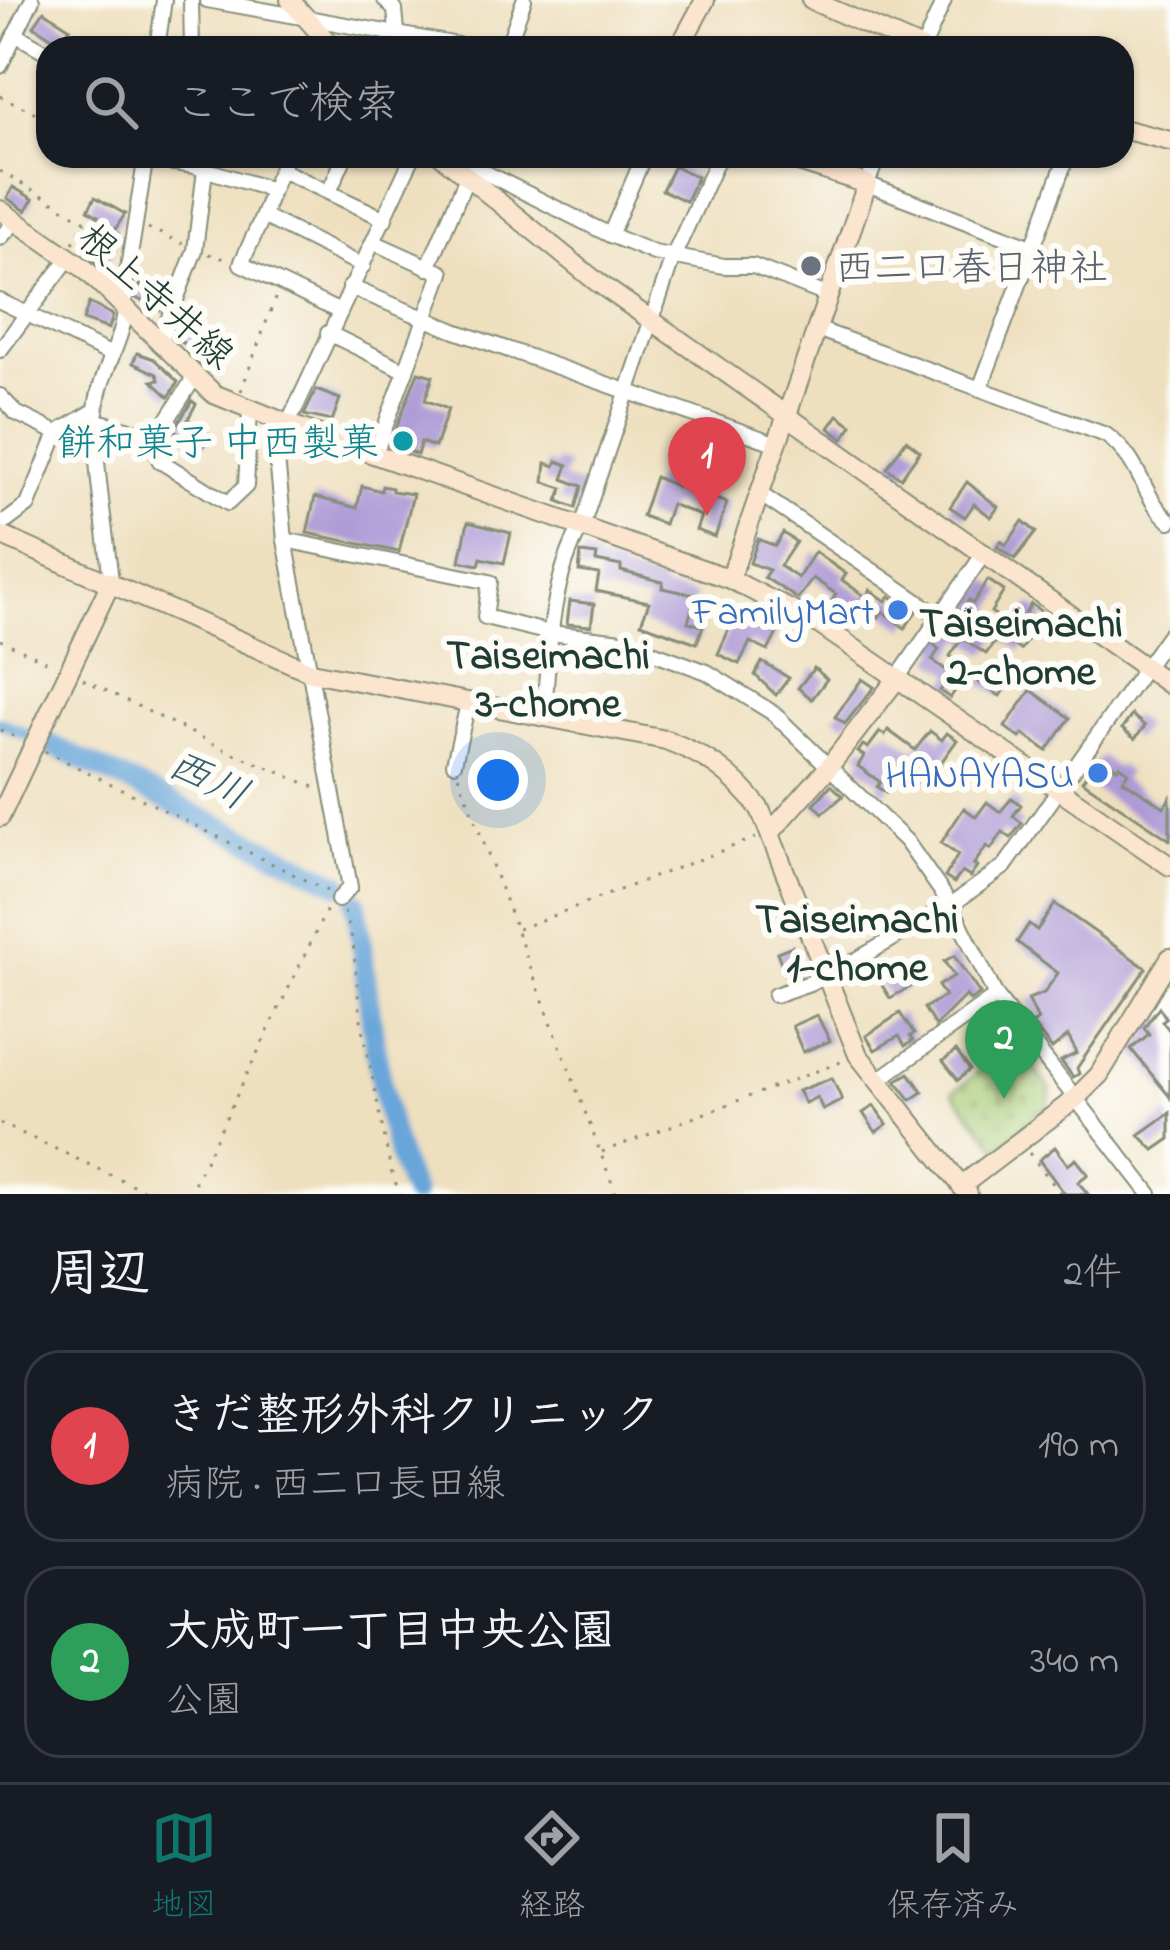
<!DOCTYPE html>
<html lang="ja">
<meta charset="utf-8">
<style>
:root{--surface:#171b24;--page:#20242c;--text:#f1f3f6;--muted:#9ea1a6;--line:#363941;--accent:#0f766e}
body{margin:0;font-family:"Indie Flower","Klee One",sans-serif;background:var(--page);color:var(--text)}
.you{position:absolute;left:498px;top:780px;width:42px;height:42px;margin:-30px;border:9px solid #fff;border-radius:50%;background:#1a73e8;box-shadow:0 0 0 18px #1a73e833}
.badge{display:grid;place-items:center;width:78px;height:78px;border-radius:50%;background:var(--accent);color:#fff;font-size:39px;font-weight:700}
.pin{position:absolute;translate:-50% -99px;filter:drop-shadow(0 3px 6px #0008)}
.pin::after{content:'';position:absolute;top:63px;width:42px;height:36px;background:inherit;clip-path:polygon(0 0,100% 0,50% 100%)}
.list{margin:0;padding:0;list-style:none}
h2{display:flex;justify-content:space-between;align-items:center;height:156px;margin:0;padding:0 48px;font-size:51px}
h2 small{font-size:39px;font-weight:400;color:var(--muted)}
.list li{display:grid;grid-template-columns:78px 1fr auto;gap:36px;align-items:center;box-sizing:border-box;height:192px;margin:0 24px 24px;padding:0 24px;border:3px solid var(--line);border-radius:36px}
.list b{display:block;font-size:45px;white-space:nowrap}
.list p{margin:0;font-size:39px;white-space:nowrap;color:var(--muted)}
.list em{font-size:39px;font-style:normal;color:var(--muted)}
.icon{flex:none;width:66px;height:66px;fill:none;stroke:currentColor;stroke-width:2;stroke-linecap:round;stroke-linejoin:round}
.map{position:relative;flex:none;width:1170px;height:1194px;overflow:hidden}
.search{position:absolute;background:var(--surface);box-shadow:0 3px 9px #0004;left:36px;right:36px;top:36px;height:132px;display:flex;align-items:center;gap:30px;box-sizing:border-box;padding:0 42px;border-radius:36px;color:var(--muted);font-size:45px}
.sheet{height:588px;background:var(--surface)}
nav{display:flex;justify-content:space-around;align-items:center;box-sizing:border-box;height:168px;border-top:3px solid var(--line);background:var(--surface);font-size:33px;color:var(--muted)}
nav a{display:grid;justify-items:center;gap:6px}
nav .on{color:var(--accent)}
.map>svg:first-child{display:block}
.park{fill:url(#park-dots);stroke:#628354;stroke-width:3}
.lines{fill:none;stroke-linecap:round;stroke-linejoin:round}
.canal{stroke:#68a5d9;stroke-width:12}
.river{stroke:#68a5d9;stroke-width:21}
.building{fill:#ac99d6}
.street-casing{stroke:#868e79;stroke-width:18}
.secondary-casing{stroke:#868e79;stroke-width:22}
.path{stroke:#868e79;stroke-width:3;stroke-dasharray:3 9;stroke-linecap:butt}
.street{stroke:#fff;stroke-width:14}
.secondary{stroke:#fce5cf;stroke-width:18}
.worship-dot{fill:#6b7280;stroke:#fdfcf7;stroke-width:4.5}
.culture-dot{fill:#0f9aa8;stroke:#fdfcf7;stroke-width:4.5}
.shop-dot{fill:#3f7fe0;stroke:#fdfcf7;stroke-width:4.5}
.labels{text-anchor:middle;stroke-width:12;stroke-linejoin:round;paint-order:stroke}
.worship-label{font-size:39px;fill:#5b616d;stroke:#fdfcf7;text-anchor:start}
.street-label{font-size:39px;fill:#1f3d34;stroke:#fdfcf7}
.culture-label{font-size:39px;fill:#0d838f;stroke:#fdfcf7;text-anchor:end}
.shop-label{font-size:39px;fill:#366cbe;stroke:#fdfcf7;text-anchor:end}
.neighbourhood-label{font-size:42px;font-weight:bold;fill:#1f3d34;stroke:#fdfcf7}
.water-label{font-size:42px;font-style:italic;fill:#39616e;stroke:#fdfcf7}
</style>
<div class="map">
<svg width="1170" height="1194" viewBox="0 0 1170 1194">
<defs>
<pattern id="park-dots" width="8" height="8" patternUnits="userSpaceOnUse" patternTransform="scale(3)"><rect width="8" height="8" fill="#a5c973"/><path d="M2 2h.1M6 6h.1" fill="none" stroke="#86a45f" stroke-width="1.8" stroke-linecap="round"/></pattern>
</defs>
<rect width="100%" height="100%" fill="#fdfcf7"/>
<filter id="ink" filterUnits="userSpaceOnUse"><feTurbulence type="fractalNoise" baseFrequency=".00833" numOctaves="2"/><feDisplacementMap in="SourceGraphic" scale="24" xChannelSelector="R" yChannelSelector="G"/><feConvolveMatrix kernelMatrix="1 2 1 2 8 2 1 2 1" color-interpolation-filters="sRGB"/></filter>
<filter id="wash" filterUnits="userSpaceOnUse"><feTurbulence type="fractalNoise" baseFrequency=".004" numOctaves="4" result="noise"/><feDisplacementMap in="SourceGraphic" scale="48" xChannelSelector="R" yChannelSelector="G"/><feGaussianBlur stdDeviation="2.7" result="paint"/><feColorMatrix in="noise" values="0 0 0 0 0 0 0 0 0 0 0 0 0 0 0 0 0 1.4 0 .05"/><feComposite in="paint" operator="in"/></filter>
<g filter="url(#wash)">
<rect width="100%" height="100%" fill="#eedfbe"/>
<!-- park -->
<polygon class="park" points="1014,1043 1051,1090 1048,1106 998,1148 953,1092"/>
<g class="lines">
<!-- canal -->
<polyline class="canal" points="0,722 25,734"/>
<!-- river -->
<g class="river">
<polyline points="45,742 340,884"/>
<path d="M356,902C369,989 377,1115 413,1194"/>
</g>
</g>
<g id="blocks">
<!-- building -->
<g class="building">
<polygon points="44,11 70,28 60,43 34,26"/>
<polygon points="674,166 697,177 686,201 662,190"/>
<polygon points="13,187 33,199 26,211 7,198"/>
<polygon points="95,197 125,214 109,239 117,244 103,268 84,252 87,247 83,245 98,216 88,210"/>
<polygon points="142,280 167,293 160,310 136,298"/>
<polygon points="89,303 113,315 109,329 83,320"/>
<polygon points="184,325 207,334 200,353 178,340"/>
<polygon points="137,353 154,359 178,382 169,397 152,381 159,380 157,374 133,363"/>
<polygon points="418,372 433,376 425,400 448,409 435,447 421,442 417,455 396,446 401,430 396,429"/>
<polygon points="316,390 340,399 332,421 304,415"/>
<polygon points="192,401 196,404 188,419 211,435 202,448 174,430"/>
<polygon points="838,415 852,425 843,439 829,428"/>
<polygon points="906,440 920,451 901,478 887,468"/>
<polygon points="557,461 568,465 563,479 582,486 576,508 558,501 563,488 544,482 546,463 555,466"/>
<polygon points="655,477 707,499 708,496 727,503 715,537 696,530 701,516 671,504 664,524 642,516"/>
<polygon points="967,482 998,507 991,517 974,504 965,517 950,507"/>
<polygon points="362,486 381,491 382,486 392,488 392,491 413,494 399,552 307,533 315,497 357,508"/>
<polygon points="1023,521 1036,532 1015,559 997,547 1001,541 1006,545"/>
<polygon points="468,522 511,533 504,563 481,558 479,565 460,561"/>
<polygon points="783,533 796,542 780,566 798,578 815,552 846,574 842,580 866,597 870,590 886,601 890,596 915,613 905,628 882,611 879,617 857,602 845,620 827,608 836,594 813,578 798,599 764,577 769,570 750,563 758,539 775,546"/>
<polygon points="581,553 597,555 596,561 621,566 621,571 663,582 662,588 696,595 688,622 703,626 697,643 641,623 649,602 596,591 599,574 579,571"/>
<polygon points="988,580 1004,591 991,612 1016,629 1031,604 1046,615 1020,650 999,636 986,654 962,638 950,656 969,671 950,698 940,691 952,674 932,660 939,649 934,645 946,628 952,633 966,614 962,611 969,600 973,603"/>
<polygon points="570,601 594,604 591,626 567,624"/>
<polygon points="738,609 777,633 768,651 750,642 739,664 718,654"/>
<polygon points="762,662 789,678 776,695 755,675"/>
<polygon points="991,664 1011,679 1000,696 978,682"/>
<polygon points="814,668 827,679 812,699 798,688"/>
<polygon points="862,679 874,687 845,724 835,717"/>
<polygon points="1031,690 1070,718 1047,751 1023,734 1020,738 1005,727"/>
<polygon points="1132,715 1145,726 1135,739 1122,729"/>
<polygon points="888,730 915,750 930,731 942,740 947,733 957,740 927,782 905,765 886,793 877,787 880,782 858,766 864,756 858,752 863,745 868,748 880,732 885,735"/>
<polygon points="1101,756 1117,768 1119,765 1128,772 1123,780 1164,807 1170,798 1170,840 1082,781"/>
<polygon points="831,785 843,796 823,813 814,804"/>
<polygon points="1012,798 1021,805 1013,816 1022,823 1011,838 1003,832 991,849 987,846 973,865 977,867 970,877 962,872 954,883 945,877 958,855 941,843 964,808 976,817 987,802 1000,812"/>
<polygon points="1055,904 1146,968 1077,1068 1079,1074 1073,1077 1061,1061 1077,1053 1068,1036 1052,1049 1032,1024 1038,1020 1028,999 1044,993 1058,973 1017,942 1029,924 1037,930"/>
<polygon points="792,946 799,975 787,979 777,952"/>
<polygon points="954,956 980,994 970,1001 966,995 935,1026 924,1008 945,996 938,986 954,976 944,961"/>
<polygon points="912,964 922,980 890,998 878,979 888,973 891,977"/>
<polygon points="1159,1007 1166,1018 1162,1021 1170,1031 1170,1097 1131,1049 1149,1034 1144,1027"/>
<polygon points="900,1013 914,1034 910,1036 913,1041 905,1046 899,1036 875,1050 866,1036"/>
<polygon points="817,1015 830,1041 803,1052 792,1026"/>
<polygon points="956,1051 970,1070 958,1080 943,1061"/>
<polygon points="909,1073 923,1092 911,1100 896,1081"/>
<polygon points="832,1078 842,1100 823,1110 817,1097 805,1103 798,1091"/>
<polygon points="874,1106 887,1124 876,1132 863,1113"/>
<polygon points="1170,1113 1170,1139 1154,1150 1139,1135"/>
<polygon points="1055,1147 1068,1165 1076,1159 1088,1174 1078,1182 1088,1194 1065,1194 1039,1160"/>
</g>
</g>
</g>
<g filter="url(#ink)">
<use href="#blocks" fill-opacity="0" stroke="#868e79" stroke-width="3"/>
<g class="lines">
<defs>
<g id="street">
<polyline points="191,0 192,48"/>
<polyline points="207,0 475,48"/>
<polyline points="385,0 395,10 397,31"/>
<polyline points="15,34 48,53"/>
<polyline points="157,48 164,0"/>
<polyline points="507,48 524,0"/>
<polyline points="923,48 944,0"/>
<polyline points="0,66 32,0"/>
<polyline points="458,156 454,167 474,167 610,235 654,253 724,266 753,266 829,296"/>
<polyline points="878,156 867,184 1032,247"/>
<polyline points="147,159 194,166 272,190 263,216 363,266"/>
<polyline points="281,170 385,219"/>
<polyline points="272,190 286,156"/>
<polyline points="329,192 345,156"/>
<polyline points="263,216 241,264 338,311"/>
<polyline points="610,235 644,156"/>
<polyline points="0,238 16,221"/>
<polyline points="373,242 442,273 375,454"/>
<polyline points="428,268 467,177"/>
<polyline points="350,287 455,331 777,444"/>
<polyline points="0,301 110,354"/>
<path d="M817,329L1106,435C1144,463 1140,496 1170,521"/>
<polyline points="328,333 406,371"/>
<polyline points="159,344 195,250 205,170"/>
<polyline points="0,350 69,258"/>
<polyline points="194,378 152,444 160,461 228,503 246,486 250,410"/>
<polyline points="980,389 1067,156"/>
<polyline points="0,396 16,413 57,433 96,410"/>
<polyline points="273,418 285,540 350,887 338,900"/>
<polyline points="97,421 157,437"/>
<polyline points="288,424 413,156"/>
<polyline points="760,494 939,616"/>
<polyline points="0,526 28,505 57,433"/>
<polyline points="285,540 490,582 485,617 550,633 622,641 707,672 773,713 906,841 951,905 996,996 1150,1194"/>
<path d="M111,582C106,531 93,460 96,411C98,371 132,332 124,293L146,156"/>
<polyline points="896,680 985,552"/>
<path d="M544,718C548,658 550,579 582,526L673,257L719,156"/>
<polyline points="454,763 468,704"/>
<polyline points="775,995 827,977 951,905 1005,866 1170,633"/>
<polyline points="877,1081 996,996"/>
</g>
<g id="secondary">
<polyline points="290,0 333,48"/>
<polyline points="811,0 920,48"/>
<polyline points="679,48 705,0"/>
<polyline points="1122,129 1170,141"/>
<polyline points="442,156 597,282 1170,685"/>
<polyline points="0,210 85,269 214,394 288,424 730,579 820,625 1170,866"/>
<path d="M0,535L311,672L666,740C708,756 733,774 760,809L858,1055L968,1194"/>
<polyline points="730,579 867,184 780,156"/>
<polyline points="0,817 111,582"/>
<polyline points="770,833 828,768 896,680"/>
<polyline points="961,1186 1075,1099 1099,1075 1170,958"/>
</g>
</defs>
<!-- street casing -->
<use href="#street" class="street-casing"/>
<!-- secondary casing -->
<use href="#secondary" class="secondary-casing"/>
<!-- path -->
<g class="path">
<polyline points="72,37 88,48"/>
<polyline points="0,96 48,119"/>
<polyline points="0,171 86,221 120,234"/>
<polyline points="148,228 183,244"/>
<polyline points="73,243 86,221"/>
<polyline points="209,254 228,260"/>
<polyline points="241,391 277,293"/>
<polyline points="0,640 53,664"/>
<polyline points="83,679 224,749 319,789"/>
<polyline points="0,730 20,739"/>
<polyline points="45,751 327,891"/>
<polyline points="458,775 616,1194"/>
<polyline points="344,912 353,942 360,1014 391,1171 400,1194"/>
<polyline points="518,929 755,838"/>
<polyline points="0,1123 152,1194"/>
<polyline points="602,1152 846,1060"/>
<polyline points="1029,1153 1061,1194"/>
<polyline points="189,1194 327,909"/>
</g>
<!-- street -->
<use href="#street" class="street"/>
<!-- secondary -->
<use href="#secondary" class="secondary"/>
</g>
</g>
<!-- markers -->
<circle class="worship-dot" cx="811" cy="266" r="12"/>
<circle class="culture-dot" cx="403" cy="441" r="12"/>
<g class="shop-dot">
<circle cx="898" cy="610" r="12"/>
<circle cx="1098" cy="773" r="12"/>
</g>
<g class="labels">
<!-- worship labels -->
<g class="worship-label">
<text x="835" y="280">西二口春日神社</text>
</g>
<!-- street labels -->
<g class="street-label">
<text transform="translate(157 295) rotate(42)" y="14">根上寺井線</text>
</g>
<!-- culture labels -->
<g class="culture-label">
<text x="379" y="455">餅和菓子 中西製菓</text>
</g>
<!-- shop labels -->
<g class="shop-label">
<text x="874" y="624">FamilyMart</text>
<text x="1074" y="787">HANAYASU</text>
</g>
<!-- neighbourhood labels -->
<g class="neighbourhood-label">
<text x="1021" y="636">Taiseimachi<tspan x="1021" dy="48">2-chome</tspan></text>
<text x="548" y="668">Taiseimachi<tspan x="548" dy="48">3-chome</tspan></text>
<text x="857" y="932">Taiseimachi<tspan x="857" dy="48">1-chome</tspan></text>
</g>
<!-- water labels -->
<g class="water-label">
<text transform="translate(209 778) rotate(26)" y="15">西川</text>
</g>
</g>
</svg>
<div class="you"></div>
<div class="pin badge" style="left:707px;top:516px;background:#e0444e">1</div>
<div class="pin badge" style="left:1004px;top:1099px;background:#2e9e5b">2</div>
<div class="search"><svg class="icon" aria-label="search" viewBox="0 0 24 24"><circle cx="10" cy="10" r="6"/><path d="M15 15l6 6"/></svg>ここで検索</div>
</div>
<section class="sheet">
<h2>周辺<small>2件</small></h2>
<ul class="list">
<li><span class="badge" style="background:#e0444e">1</span><div><b>きだ整形外科クリニック</b><p>病院 · 西二口長田線</p></div><em>190 m</em></li>
<li><span class="badge" style="background:#2e9e5b">2</span><div><b>大成町一丁目中央公園</b><p>公園</p></div><em>340 m</em></li>
</ul>
</section>
<nav>
<a class="on"><svg class="icon" aria-label="map" viewBox="0 0 24 24"><path d="M3 6l6-2 6 2 6-2v14l-6 2-6-2-6 2zM9 4v14M15 6v14"/></svg>地図</a>
<a><svg class="icon" aria-label="directions" viewBox="0 0 24 24"><path d="M12 3l9 9-9 9-9-9zM9 14v-3h6M13 9l2 2-2 2"/></svg>経路</a>
<a><svg class="icon" aria-label="saved" viewBox="0 0 24 24"><path d="M7 4h10v16l-5-4-5 4z"/></svg>保存済み</a>
</nav>
